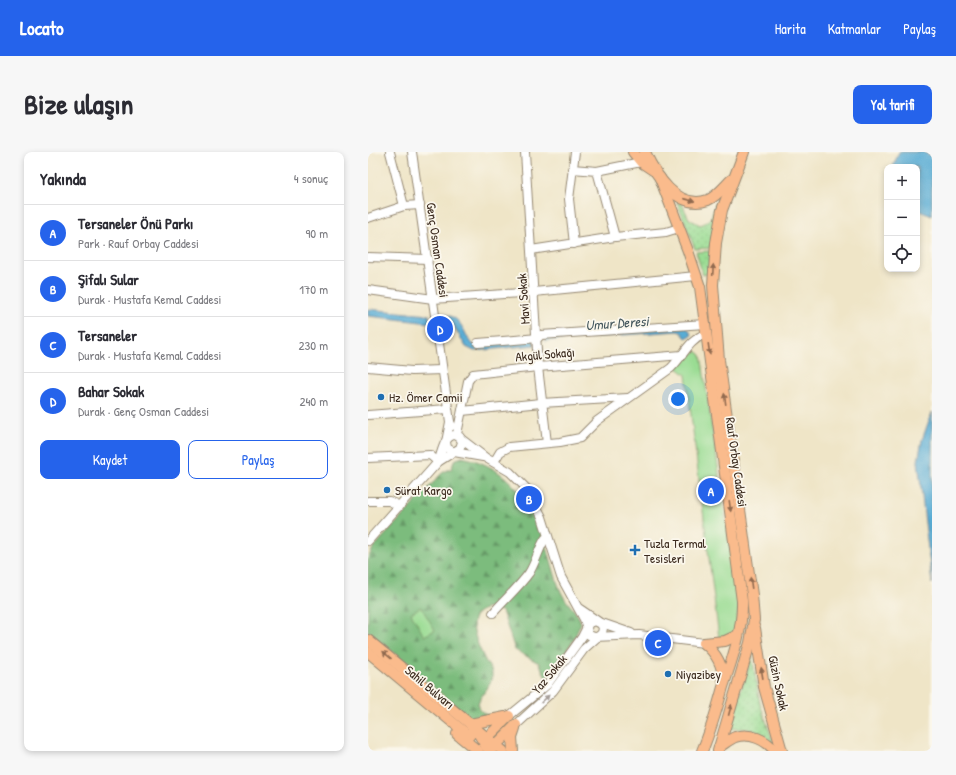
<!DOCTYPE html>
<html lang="tr">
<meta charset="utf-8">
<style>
:root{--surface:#fff;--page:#f7f7f7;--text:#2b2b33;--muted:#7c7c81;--line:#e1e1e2;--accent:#2563eb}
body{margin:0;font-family:"Patrick Hand",sans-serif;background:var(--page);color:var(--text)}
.controls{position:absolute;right:12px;top:12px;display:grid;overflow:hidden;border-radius:8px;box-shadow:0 2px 6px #0003}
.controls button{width:36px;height:36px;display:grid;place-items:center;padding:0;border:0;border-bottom:1px solid var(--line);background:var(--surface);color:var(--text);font:20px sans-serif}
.you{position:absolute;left:310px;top:247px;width:14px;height:14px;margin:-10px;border:3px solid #fff;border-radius:50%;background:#1a73e8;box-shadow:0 0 0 6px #1a73e833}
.badge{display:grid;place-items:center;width:26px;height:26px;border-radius:50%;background:var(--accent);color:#fff;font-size:13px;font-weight:700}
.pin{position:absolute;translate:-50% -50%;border:2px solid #fff;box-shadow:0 1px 4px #0006}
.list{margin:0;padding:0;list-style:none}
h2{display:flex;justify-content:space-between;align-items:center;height:52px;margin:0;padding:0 16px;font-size:17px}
h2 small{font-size:13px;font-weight:400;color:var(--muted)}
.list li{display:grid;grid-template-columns:26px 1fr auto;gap:12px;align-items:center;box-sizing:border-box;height:56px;padding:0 16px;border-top:1px solid var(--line)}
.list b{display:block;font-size:15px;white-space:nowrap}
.list p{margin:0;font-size:13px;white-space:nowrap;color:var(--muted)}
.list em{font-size:13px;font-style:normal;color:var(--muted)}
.actions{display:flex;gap:8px;padding:12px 16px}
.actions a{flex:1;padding:9px 0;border:1px solid var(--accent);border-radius:8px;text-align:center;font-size:14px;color:var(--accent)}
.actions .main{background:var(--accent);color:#fff}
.icon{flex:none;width:22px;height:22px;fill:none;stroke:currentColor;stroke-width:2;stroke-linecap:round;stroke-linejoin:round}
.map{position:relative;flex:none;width:564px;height:599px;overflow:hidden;border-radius:8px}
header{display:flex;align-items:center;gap:24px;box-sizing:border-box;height:56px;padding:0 20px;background:var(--accent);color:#fff}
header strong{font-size:19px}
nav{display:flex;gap:22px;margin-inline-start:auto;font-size:14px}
.intro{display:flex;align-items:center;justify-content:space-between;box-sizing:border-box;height:96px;padding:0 24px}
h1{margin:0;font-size:28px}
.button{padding:10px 18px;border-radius:8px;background:var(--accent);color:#fff;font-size:14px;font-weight:700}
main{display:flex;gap:24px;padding:0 24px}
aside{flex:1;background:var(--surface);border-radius:8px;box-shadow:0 2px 6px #0003}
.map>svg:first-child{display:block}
.grass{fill:url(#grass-dots);stroke:#6a8358}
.forest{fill:url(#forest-firs);stroke:#5b734e}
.park{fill:#9adc93;stroke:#6a8358}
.water{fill:#58acd4;stroke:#4a6b79}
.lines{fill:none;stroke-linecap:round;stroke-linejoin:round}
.minor-casing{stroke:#958872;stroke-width:10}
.major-casing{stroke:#958872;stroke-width:12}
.minor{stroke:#fff;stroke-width:8}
.major{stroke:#fabb8c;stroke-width:10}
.oneway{fill:#916b50}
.oneway2{fill:#a79f9a}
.poi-dot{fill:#1f6fb2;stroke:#fbf7ec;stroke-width:1.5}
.labels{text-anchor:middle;stroke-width:3.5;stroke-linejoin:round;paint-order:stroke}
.street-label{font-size:13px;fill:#3b2a1e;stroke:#fbf7ec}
.poi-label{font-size:13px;fill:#3b2a1e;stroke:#fbf7ec;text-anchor:start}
.water-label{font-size:14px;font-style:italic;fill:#45585e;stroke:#fbf7ec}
</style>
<header>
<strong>Locato</strong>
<nav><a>Harita</a><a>Katmanlar</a><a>Paylaş</a></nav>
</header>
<div class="intro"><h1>Bize ulaşın</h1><a class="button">Yol tarifi</a></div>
<main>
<aside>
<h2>Yakında<small>4 sonuç</small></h2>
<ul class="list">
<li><span class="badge">A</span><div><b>Tersaneler Önü Parkı</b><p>Park · Rauf Orbay Caddesi</p></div><em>90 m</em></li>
<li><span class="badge">B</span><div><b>Şifalı Sular</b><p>Durak · Mustafa Kemal Caddesi</p></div><em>170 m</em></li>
<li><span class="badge">C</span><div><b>Tersaneler</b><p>Durak · Mustafa Kemal Caddesi</p></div><em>230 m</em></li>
<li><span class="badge">D</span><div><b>Bahar Sokak</b><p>Durak · Genç Osman Caddesi</p></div><em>240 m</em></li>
</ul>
<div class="actions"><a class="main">Kaydet</a><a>Paylaş</a></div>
</aside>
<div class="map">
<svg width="564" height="599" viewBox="0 0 564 599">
<defs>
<pattern id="grass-dots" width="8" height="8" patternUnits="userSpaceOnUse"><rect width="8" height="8" fill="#9adc93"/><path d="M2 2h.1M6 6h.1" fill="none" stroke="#86bd7e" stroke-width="1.8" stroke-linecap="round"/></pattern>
<pattern id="forest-firs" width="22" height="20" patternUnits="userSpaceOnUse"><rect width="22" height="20" fill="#7bbc7d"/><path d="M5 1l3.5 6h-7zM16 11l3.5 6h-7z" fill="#696"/></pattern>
</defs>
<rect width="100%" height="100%" fill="#fbf7ec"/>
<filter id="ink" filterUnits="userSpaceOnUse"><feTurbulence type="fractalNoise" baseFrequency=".025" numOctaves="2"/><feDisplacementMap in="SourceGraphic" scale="8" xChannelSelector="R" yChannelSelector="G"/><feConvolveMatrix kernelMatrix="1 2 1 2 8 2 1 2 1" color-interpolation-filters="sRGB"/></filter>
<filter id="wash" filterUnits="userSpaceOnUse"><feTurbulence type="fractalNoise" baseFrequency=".012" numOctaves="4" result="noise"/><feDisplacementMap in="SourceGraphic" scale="16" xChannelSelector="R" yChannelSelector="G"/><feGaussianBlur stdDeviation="0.9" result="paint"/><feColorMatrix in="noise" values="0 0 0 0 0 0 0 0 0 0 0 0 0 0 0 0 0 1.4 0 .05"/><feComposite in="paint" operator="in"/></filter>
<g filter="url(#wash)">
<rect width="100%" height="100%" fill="#efe5c7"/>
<!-- grass -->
<g class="grass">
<path d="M352,49L342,96L327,97L309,50L314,52L321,67L332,73C343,70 345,62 347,51Z"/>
<polygon points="342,99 340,122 335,123 328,100"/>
<path d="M384,504L392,552L406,592C388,576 384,576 360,577Z"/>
</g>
<!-- forest -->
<path class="forest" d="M94,305C144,315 166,355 180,399C185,413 187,427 193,440C198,451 210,460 213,471L205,489L178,526L171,511L147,498L134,459C125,456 117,454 109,462C99,471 112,498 118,510C120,514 125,518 124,524C124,532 114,542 110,551L112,558L122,565L104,568L0,479V406L6,395L74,321L84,316L86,308Z"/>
<!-- park -->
<g class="park">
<polygon points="328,199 333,203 371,454 366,482 351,486 318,223 308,215"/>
<polygon points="53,455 67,478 56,484 43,461"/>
</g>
<!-- water -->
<g class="water">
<polygon points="531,0 555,0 564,4 564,64 549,58 549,15 525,15"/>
<polygon points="0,157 61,163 62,171 0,164"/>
<path d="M74,163C91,162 95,177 102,190L105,193L166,187L167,193L106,199L98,195L84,171H75Z"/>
<polygon points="319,175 324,183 318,186 313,180 309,179 177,189 176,184"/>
<polygon points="564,260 564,432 550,309 554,288"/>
</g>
</g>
<g filter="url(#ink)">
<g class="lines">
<defs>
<g id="minor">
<polyline points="22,0 36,54"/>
<polyline points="44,0 82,270"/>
<polyline points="157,0 170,215 179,291"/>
<polyline points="204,17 229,19 273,10"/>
<polyline points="229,19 247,85"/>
<polyline points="0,66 36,54 52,53"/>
<polyline points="206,92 201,47 207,0"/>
<polyline points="163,98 247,85 298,80 311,76"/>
<polyline points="0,105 60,107"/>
<polyline points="0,138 65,147 166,140 328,124"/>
<polyline points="110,191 170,186 173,183 337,172"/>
<polyline points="0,215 44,219 74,218"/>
<polyline points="94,259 173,251 260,246"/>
<polyline points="0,263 79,257"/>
<polyline points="84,274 82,270 78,290 79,296 86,300 115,305"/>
<polyline points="89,282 100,229 105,222 170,215 314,203"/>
<polyline points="0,306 62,303 70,310"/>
<path d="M70,310C74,301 76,282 88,283L118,306L142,320L160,338L174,365L193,425L216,467L221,483L226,485L271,483L336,491"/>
<path d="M126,310L132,300L141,295L192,290L212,286L229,269L303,216C317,202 319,190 338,181"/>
<polyline points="0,349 21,349 32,354"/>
<polyline points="0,389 70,310 92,296 94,290 92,285"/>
<polyline points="212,457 231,470 263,481"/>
<path d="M125,461C137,447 151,435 161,421C168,410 170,398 177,387"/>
<polyline points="141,564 179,533 214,485 221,471 227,469 233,472 235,476 234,481 216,497 185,539 148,573"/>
</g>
<g id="major">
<polyline points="265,0 273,10 285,18"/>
<path d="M277,0C287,22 309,59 340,48C349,44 356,35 363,28"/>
<path d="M292,26L320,99L332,135L374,449C375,478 364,507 355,535C349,557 343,578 334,599"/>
<polyline points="387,476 396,535 414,599"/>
<polyline points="0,488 135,599"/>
<path d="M336,491C348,501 355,512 355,528"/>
<polyline points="336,491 357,489 370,483"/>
<polyline points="0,500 101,584 107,576 121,599"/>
<polyline points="102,572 137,565"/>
<polyline points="89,582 110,599"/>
<polyline points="119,592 122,583 141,564"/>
<path d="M351,595C356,592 362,587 367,585C382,580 398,588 407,599"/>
<polyline points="124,597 148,573"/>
<polyline points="145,599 144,585 147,576"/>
<polyline points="350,599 382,491 386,468 384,443 351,208 345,133 348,91 354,58 376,0"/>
</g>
</defs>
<!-- minor casing -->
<use href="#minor" class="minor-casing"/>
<!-- major casing -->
<use href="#major" class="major-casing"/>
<!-- minor -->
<use href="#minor" class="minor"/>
<!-- major -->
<use href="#major" class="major"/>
</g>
<!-- one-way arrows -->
<defs><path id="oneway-solid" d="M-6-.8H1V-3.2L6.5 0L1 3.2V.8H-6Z"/></defs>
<g class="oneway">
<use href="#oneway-solid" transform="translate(321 48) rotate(15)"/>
<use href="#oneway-solid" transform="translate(345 118) rotate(-87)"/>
<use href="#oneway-solid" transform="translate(341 197) rotate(82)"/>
<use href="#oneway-solid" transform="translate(357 247) rotate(-98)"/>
<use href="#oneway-solid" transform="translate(362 354) rotate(82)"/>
<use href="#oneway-solid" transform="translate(383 431) rotate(-98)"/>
<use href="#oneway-solid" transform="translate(19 503) rotate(-139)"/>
<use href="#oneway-solid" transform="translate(394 521) rotate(-99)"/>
<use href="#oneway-solid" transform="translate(362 558) rotate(-75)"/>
</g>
<use class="oneway2" href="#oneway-solid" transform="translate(177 547) rotate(-43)"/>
</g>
<!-- markers -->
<g class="poi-dot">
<circle cx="13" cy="245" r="4"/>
<circle cx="19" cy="338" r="4"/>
<path d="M265 392h4v4h4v4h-4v4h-4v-4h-4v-4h4z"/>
<circle cx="300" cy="522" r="4"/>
</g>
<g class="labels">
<!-- street labels -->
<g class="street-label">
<text transform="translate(70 98) rotate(82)" y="5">Genç Osman Caddesi</text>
<text transform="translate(155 147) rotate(-94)" y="5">Mavi Sokak</text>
<text transform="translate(177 202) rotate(-5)" y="5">Akgül Sokağı</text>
<text transform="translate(369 310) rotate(82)" y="5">Rauf Orbay Caddesi</text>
<text transform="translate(181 522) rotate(-50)" y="5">Yaz Sokak</text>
<text transform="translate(411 531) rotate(78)" y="5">Güzin Sokak</text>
<text transform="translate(62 535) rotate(40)" y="5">Sahil Bulvarı</text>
</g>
<!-- poi labels -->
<g class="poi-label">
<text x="21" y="250">Hz. Ömer Camii</text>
<text x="27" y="343">Sürat Kargo</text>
<text x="276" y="396">Tuzla Termal<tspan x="276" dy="15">Tesisleri</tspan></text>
<text x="308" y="527">Niyazibey</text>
</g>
<!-- water labels -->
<g class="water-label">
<text transform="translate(249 171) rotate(-4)" y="5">Umur Deresi</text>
</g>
</g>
</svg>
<div class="controls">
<button>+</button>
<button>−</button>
<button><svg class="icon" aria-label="locate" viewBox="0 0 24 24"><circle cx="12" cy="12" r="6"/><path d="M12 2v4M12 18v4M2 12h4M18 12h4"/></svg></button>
</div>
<div class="you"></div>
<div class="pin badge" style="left:343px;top:339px">A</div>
<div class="pin badge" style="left:161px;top:347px">B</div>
<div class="pin badge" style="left:290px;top:491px">C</div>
<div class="pin badge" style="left:72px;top:177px">D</div>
</div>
</main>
